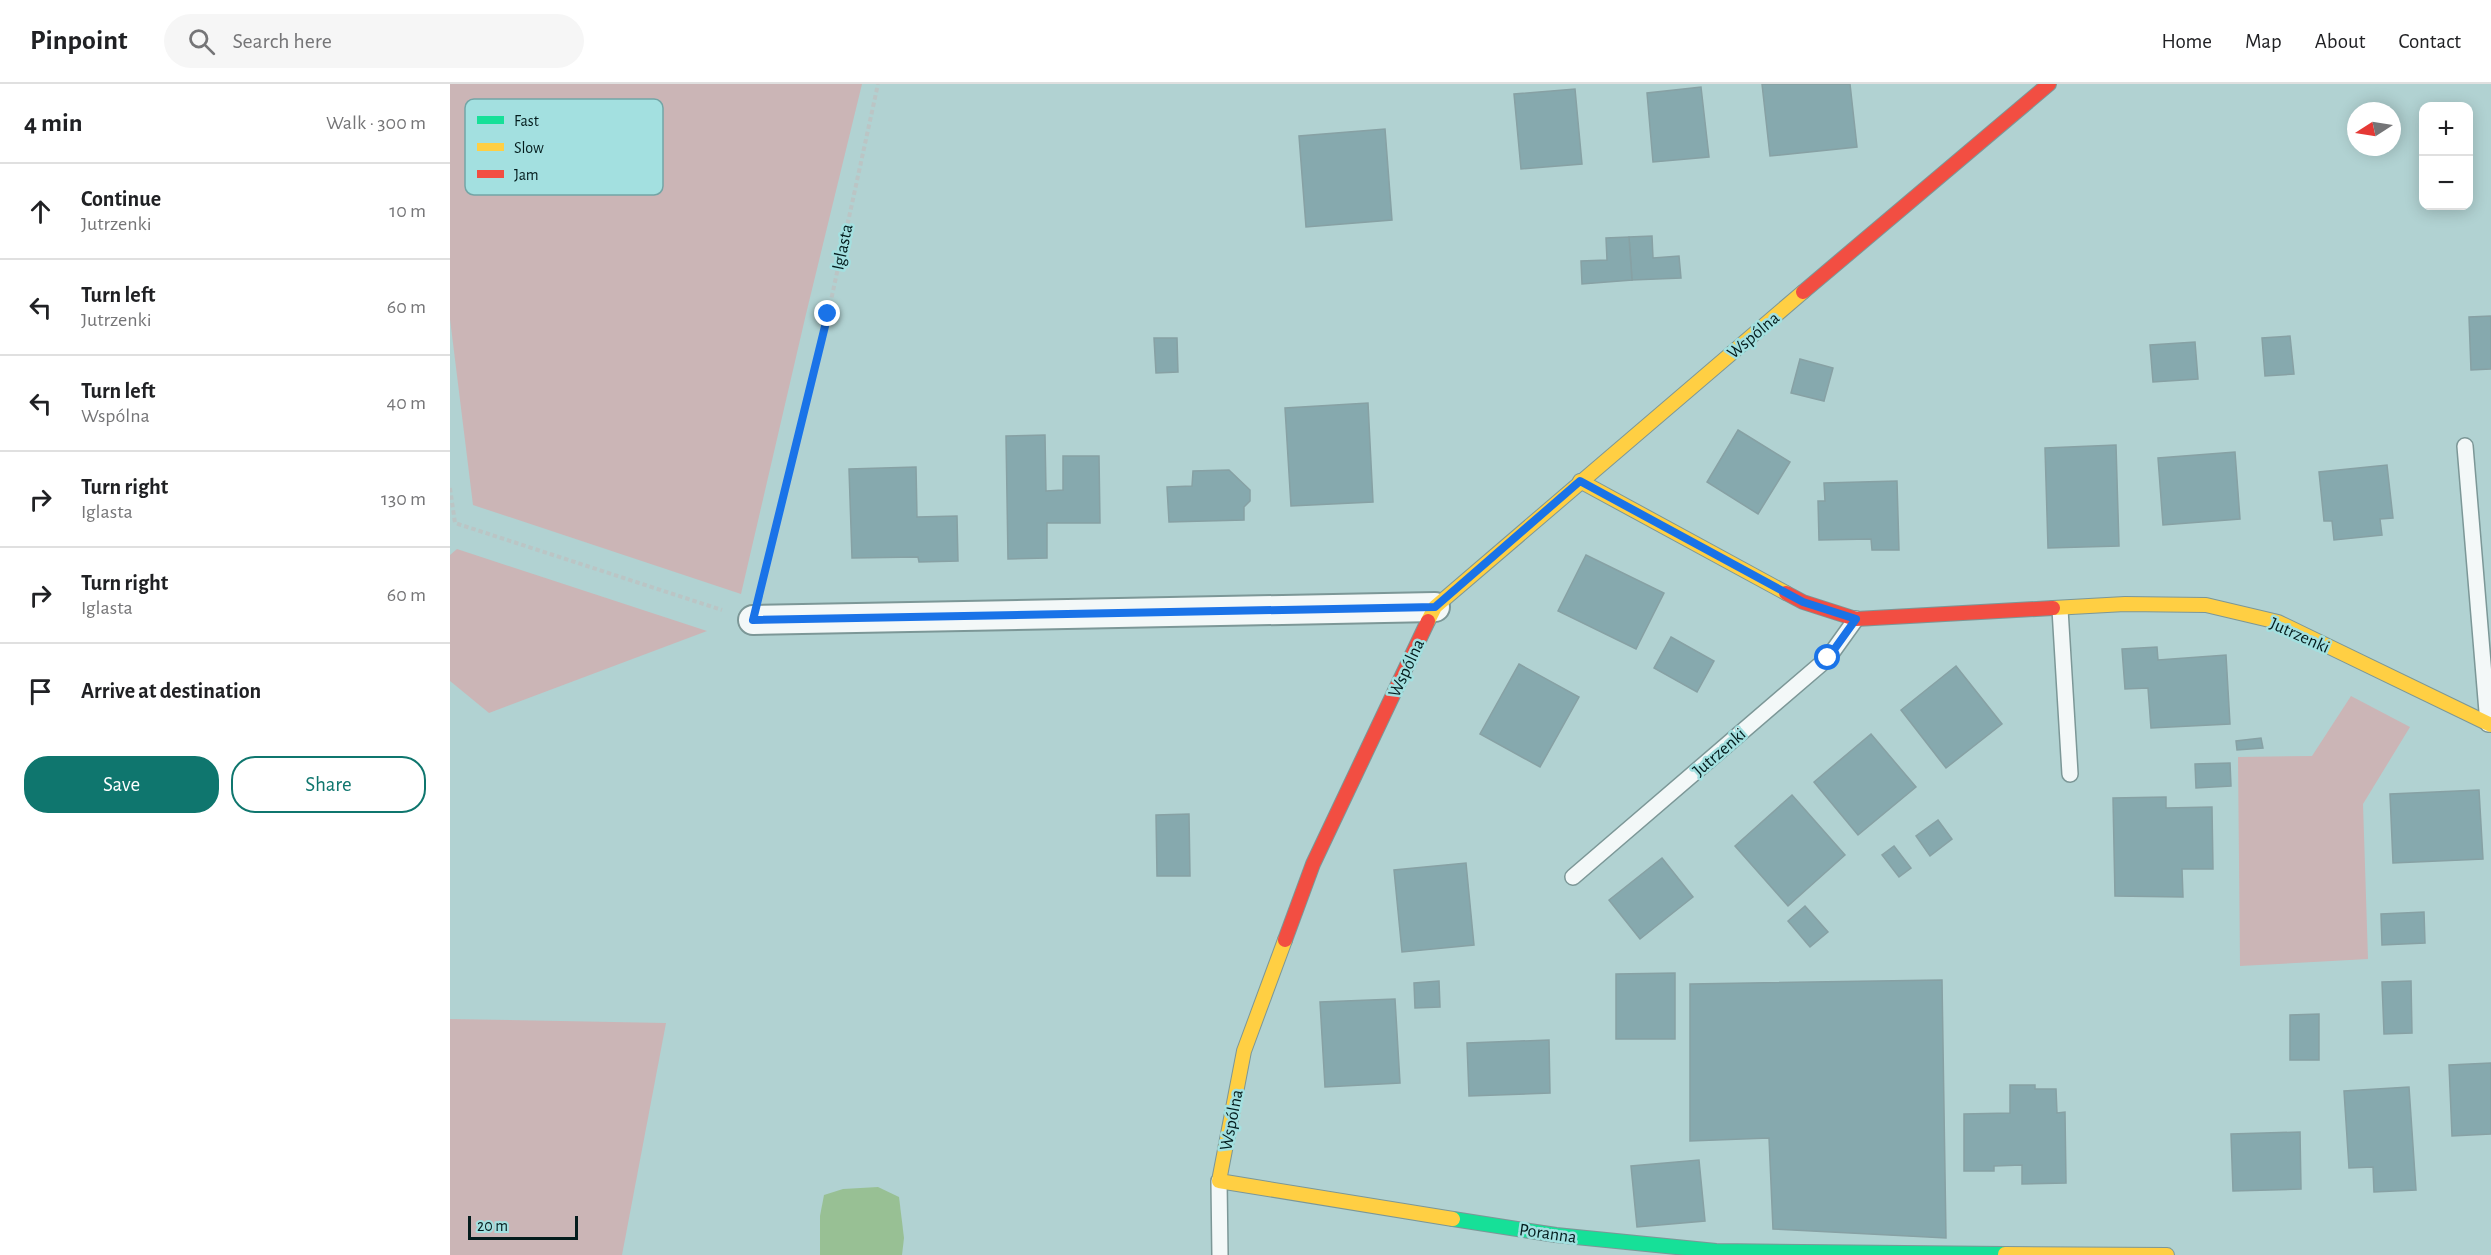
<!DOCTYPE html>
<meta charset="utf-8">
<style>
:root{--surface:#fff;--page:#f6f6f6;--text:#202124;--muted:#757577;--line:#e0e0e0;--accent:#0f766e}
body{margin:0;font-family:"Alegreya Sans",sans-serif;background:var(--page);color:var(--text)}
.controls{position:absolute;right:18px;top:18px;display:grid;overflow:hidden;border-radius:12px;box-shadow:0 3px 15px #0003}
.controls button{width:54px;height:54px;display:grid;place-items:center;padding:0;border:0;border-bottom:2px solid var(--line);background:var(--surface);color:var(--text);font:30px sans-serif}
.compass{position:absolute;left:1897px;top:18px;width:54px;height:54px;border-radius:50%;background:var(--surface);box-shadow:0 3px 15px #0003;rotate:258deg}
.scale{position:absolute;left:18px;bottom:15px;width:110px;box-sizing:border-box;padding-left:6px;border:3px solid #041c1d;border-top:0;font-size:16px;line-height:21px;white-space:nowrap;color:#041c1d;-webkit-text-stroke:4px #a3e0e0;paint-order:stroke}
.stop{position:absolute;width:18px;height:18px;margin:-14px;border:4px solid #1a73e8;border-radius:50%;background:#fff}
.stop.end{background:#1a73e8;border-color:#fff;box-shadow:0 2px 6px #0008}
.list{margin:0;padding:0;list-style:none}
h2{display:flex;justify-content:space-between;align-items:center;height:78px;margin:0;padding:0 24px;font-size:26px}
h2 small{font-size:20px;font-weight:400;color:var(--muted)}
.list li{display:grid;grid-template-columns:39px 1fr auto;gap:18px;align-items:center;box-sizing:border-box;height:96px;padding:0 24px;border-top:2px solid var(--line)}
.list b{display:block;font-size:22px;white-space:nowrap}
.list p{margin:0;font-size:20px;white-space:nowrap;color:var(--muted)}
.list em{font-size:20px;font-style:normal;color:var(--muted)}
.actions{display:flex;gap:12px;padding:18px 24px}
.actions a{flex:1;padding:14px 0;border:2px solid var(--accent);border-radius:24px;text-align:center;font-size:21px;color:var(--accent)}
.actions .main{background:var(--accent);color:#fff}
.icon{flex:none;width:33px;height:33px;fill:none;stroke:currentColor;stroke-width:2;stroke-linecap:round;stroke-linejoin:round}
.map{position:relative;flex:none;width:2041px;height:1171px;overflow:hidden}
header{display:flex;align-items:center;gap:36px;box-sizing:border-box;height:84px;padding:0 30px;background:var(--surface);border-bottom:2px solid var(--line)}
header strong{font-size:28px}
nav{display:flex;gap:33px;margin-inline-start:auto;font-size:21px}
.search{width:420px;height:54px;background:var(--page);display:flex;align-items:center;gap:15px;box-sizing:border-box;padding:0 21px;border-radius:33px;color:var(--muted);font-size:22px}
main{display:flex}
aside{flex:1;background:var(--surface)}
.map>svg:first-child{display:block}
.green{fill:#cbb5b6}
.water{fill:#98c094}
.building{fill:#86a9ae;stroke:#87a1a4;stroke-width:1.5}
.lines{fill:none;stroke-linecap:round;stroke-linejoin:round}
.lane-casing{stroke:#7c9797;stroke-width:18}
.street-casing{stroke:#7c9797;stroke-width:32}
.fast-casing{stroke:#7c9797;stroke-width:16}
.slow-casing{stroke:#7c9797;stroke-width:16}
.jam-casing{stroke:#7c9797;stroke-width:16}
.path{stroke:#bbc5c5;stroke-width:4;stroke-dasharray:4.5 3;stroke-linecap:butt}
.lane{stroke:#f3f8f8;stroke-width:15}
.street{stroke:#f3f8f8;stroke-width:28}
.fast{stroke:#16e098;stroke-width:14}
.slow{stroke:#ffcf43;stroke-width:14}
.jam{stroke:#f24e42;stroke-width:14}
.route{stroke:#1a73e8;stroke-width:8}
.labels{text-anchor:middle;stroke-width:5;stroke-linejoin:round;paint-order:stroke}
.street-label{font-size:18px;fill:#041c1d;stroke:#a3e0e0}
.key{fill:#a3e0e0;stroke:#73a5a6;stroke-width:1.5}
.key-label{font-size:16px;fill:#041c1d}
</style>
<header>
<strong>Pinpoint</strong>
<div class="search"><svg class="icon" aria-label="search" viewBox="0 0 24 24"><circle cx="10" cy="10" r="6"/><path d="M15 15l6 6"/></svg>Search here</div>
<nav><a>Home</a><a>Map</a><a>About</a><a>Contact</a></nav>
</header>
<main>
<aside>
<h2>4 min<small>Walk · 300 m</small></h2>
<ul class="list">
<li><svg class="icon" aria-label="ahead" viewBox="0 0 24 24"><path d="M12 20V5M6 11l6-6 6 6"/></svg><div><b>Continue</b><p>Jutrzenki</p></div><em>10 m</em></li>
<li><svg class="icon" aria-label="left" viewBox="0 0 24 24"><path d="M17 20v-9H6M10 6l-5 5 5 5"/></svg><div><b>Turn left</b><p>Jutrzenki</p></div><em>60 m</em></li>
<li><svg class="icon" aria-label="left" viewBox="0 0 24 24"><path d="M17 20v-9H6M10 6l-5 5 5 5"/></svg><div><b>Turn left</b><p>Wspólna</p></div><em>40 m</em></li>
<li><svg class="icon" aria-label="right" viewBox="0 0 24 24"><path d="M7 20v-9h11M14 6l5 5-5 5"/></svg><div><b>Turn right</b><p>Iglasta</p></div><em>130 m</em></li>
<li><svg class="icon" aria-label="right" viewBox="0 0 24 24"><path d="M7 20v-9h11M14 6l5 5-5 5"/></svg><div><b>Turn right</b><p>Iglasta</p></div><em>60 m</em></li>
<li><svg class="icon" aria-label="arrive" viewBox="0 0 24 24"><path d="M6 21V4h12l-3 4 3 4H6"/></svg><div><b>Arrive at destination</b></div></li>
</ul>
<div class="actions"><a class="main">Save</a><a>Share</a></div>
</aside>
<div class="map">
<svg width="2041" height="1171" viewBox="0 0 2041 1171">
<rect width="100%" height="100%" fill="#b1d2d2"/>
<!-- green -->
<g class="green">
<polygon points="0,0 412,0 356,230 291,510 23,421 0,235"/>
<polygon points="7,465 257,547 39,629 0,597 0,471"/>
<polygon points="1901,612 1960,643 1913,720 1918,875 1790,882 1788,673 1862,672"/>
<polygon points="0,935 216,939 172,1171 0,1171"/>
</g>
<!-- water -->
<polygon class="water" points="428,1103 449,1113 454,1154 452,1171 370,1171 370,1132 374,1111 393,1105"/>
<!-- building -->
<g class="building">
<polygon points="1312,0 1400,0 1407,63 1320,72"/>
<polygon points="1251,3 1259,73 1203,78 1197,9"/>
<polygon points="1125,5 1132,80 1071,85 1064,10"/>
<polygon points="935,45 942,136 856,143 849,52"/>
<polygon points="1202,152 1203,174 1229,172 1231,194 1182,196 1179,153"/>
<polygon points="1179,153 1182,196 1132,200 1131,177 1157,176 1156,154"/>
<polygon points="2041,232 2041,285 2021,286 2019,233"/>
<polygon points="1840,252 1844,290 1815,292 1812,254"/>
<polygon points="704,254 727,254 728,288 706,289"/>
<polygon points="1745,258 1748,295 1703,298 1700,261"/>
<polygon points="1350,275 1383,284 1374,317 1341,309"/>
<polygon points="918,319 923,418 841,422 835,324"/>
<polygon points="1288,346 1340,378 1308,430 1257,398"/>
<polygon points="595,351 596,407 613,406 613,372 649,372 650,439 597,439 597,474 558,475 556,352"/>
<polygon points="1666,361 1669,462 1598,464 1595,364"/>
<polygon points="1785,368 1790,435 1713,441 1708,374"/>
<polygon points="1937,381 1943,434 1930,435 1932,451 1884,456 1882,437 1874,437 1869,388"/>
<polygon points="466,383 467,433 507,432 508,477 469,478 468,473 402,474 399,385"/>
<polygon points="779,386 800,406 800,417 794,423 794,436 719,438 717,403 742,402 743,387"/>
<polygon points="1447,397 1449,466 1422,466 1421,455 1369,456 1368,417 1375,417 1374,399"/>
<polygon points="1136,471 1214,509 1186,565 1108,527"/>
<polygon points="1221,553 1264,577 1247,608 1204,584"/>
<polygon points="1707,563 1708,576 1776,571 1780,640 1701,644 1698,604 1675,605 1672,565"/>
<polygon points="1069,580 1129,613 1090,683 1030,650"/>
<polygon points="1506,582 1552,640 1496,684 1451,626"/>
<polygon points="1421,650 1466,703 1408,751 1364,698"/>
<polygon points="1811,654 1813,664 1787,666 1786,657"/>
<polygon points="1780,679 1781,702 1746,704 1745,680"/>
<polygon points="2029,706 2033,775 1943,779 1940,710"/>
<polygon points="1342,711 1395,771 1338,822 1285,762"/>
<polygon points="1716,713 1716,724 1762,723 1763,785 1732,785 1733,813 1665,812 1663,714"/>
<polygon points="739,730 740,792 707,792 706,731"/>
<polygon points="1488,736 1502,755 1480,772 1466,752"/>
<polygon points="1444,762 1461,784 1449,793 1432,771"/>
<polygon points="1212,774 1243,813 1190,855 1159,816"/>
<polygon points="1016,779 1024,861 952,868 944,786"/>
<polygon points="1355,822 1378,848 1360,863 1338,837"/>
<polygon points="1974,828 1975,859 1932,861 1931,830"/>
<polygon points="1225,889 1225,955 1166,955 1166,890"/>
<polygon points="1492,896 1496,1154 1323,1145 1319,1054 1240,1057 1240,900"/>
<polygon points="989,897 990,923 965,924 964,899"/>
<polygon points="1961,897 1962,949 1934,950 1932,898"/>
<polygon points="945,915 950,999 875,1003 870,918"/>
<polygon points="1869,930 1869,976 1840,976 1840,931"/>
<polygon points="1099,956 1100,1009 1019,1012 1017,959"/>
<polygon points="2041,979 2041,1050 2002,1052 1999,981"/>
<polygon points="1560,1001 1585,1001 1585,1005 1606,1005 1607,1029 1615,1028 1616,1099 1572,1100 1572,1081 1544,1082 1544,1087 1514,1087 1514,1030 1560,1029"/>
<polygon points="1959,1003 1966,1106 1924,1108 1923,1083 1899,1084 1894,1007"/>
<polygon points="1850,1048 1851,1105 1783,1107 1781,1050"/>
<polygon points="1249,1076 1255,1137 1187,1143 1181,1082"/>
</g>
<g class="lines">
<defs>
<g id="lane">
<polyline points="2015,362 2038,640"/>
<polyline points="1610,525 1620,690"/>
<polyline points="1123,793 1378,574 1406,535"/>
<polyline points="769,1097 770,1171"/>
</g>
<polyline id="street" points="303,536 985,523"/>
<polyline id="fast" points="1003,1135 1106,1151 1266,1167 1555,1170"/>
<g id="slow">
<polyline points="1130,397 1336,509"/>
<polyline points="1603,524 1675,520 1756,521 1828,538 2041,641"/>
<polyline points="978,537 985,523 1353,208"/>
<polyline points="835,856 794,967 769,1097 1003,1135"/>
<polyline points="1555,1170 1717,1171"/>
</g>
<g id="jam">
<polyline points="1353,208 1599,0"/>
<polyline points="1336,509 1353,518 1406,535 1603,524"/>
<polyline points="835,856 863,780 978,537"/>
</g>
</defs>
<!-- lane casing -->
<use href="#lane" class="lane-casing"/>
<!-- street casing -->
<use href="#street" class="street-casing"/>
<!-- fast casing -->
<use href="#fast" class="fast-casing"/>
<!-- slow casing -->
<use href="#slow" class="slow-casing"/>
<!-- jam casing -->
<use href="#jam" class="jam-casing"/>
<!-- path -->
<g class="path">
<polyline points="0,404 5,439 272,526"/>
<polyline points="311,505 378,230 428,0"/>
</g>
<!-- lane -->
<use href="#lane" class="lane"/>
<!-- street -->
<use href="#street" class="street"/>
<!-- fast -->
<use href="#fast" class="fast"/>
<!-- slow -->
<use href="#slow" class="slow"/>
<!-- jam -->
<use href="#jam" class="jam"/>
</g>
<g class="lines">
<!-- route -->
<polyline class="route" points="378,230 303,536 985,523 1130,397 1353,518 1406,535 1378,574"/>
</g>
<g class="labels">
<!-- street labels -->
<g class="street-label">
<text transform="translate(392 163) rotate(-78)" y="6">Iglasta</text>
<text transform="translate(1303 251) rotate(-40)" y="6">Wspólna</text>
<text transform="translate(1850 551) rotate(24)" y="6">Jutrzenki</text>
<text transform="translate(956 584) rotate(-65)" y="6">Wspólna</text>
<text transform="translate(1269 668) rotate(-41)" y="6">Jutrzenki</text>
<text transform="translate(781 1036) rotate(-79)" y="6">Wspólna</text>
<text transform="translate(1098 1149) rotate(8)" y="6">Poranna</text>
</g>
</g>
<!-- legend -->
<rect x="15" y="15" width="198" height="96" rx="9" class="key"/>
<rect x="27" y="32" width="27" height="8" fill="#16e098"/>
<rect x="27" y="59" width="27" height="8" fill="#ffcf43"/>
<rect x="27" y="86" width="27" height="8" fill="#f24e42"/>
<g class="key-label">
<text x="64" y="42">Fast</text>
<text x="64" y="69">Slow</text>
<text x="64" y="96">Jam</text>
</g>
</svg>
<div class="controls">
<button>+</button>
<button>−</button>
</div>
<svg class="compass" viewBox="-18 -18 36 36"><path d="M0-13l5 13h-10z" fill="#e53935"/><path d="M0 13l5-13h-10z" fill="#757577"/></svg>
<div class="scale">20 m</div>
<div class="stop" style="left:1378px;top:574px"></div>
<div class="stop end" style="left:378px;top:230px"></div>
</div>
</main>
